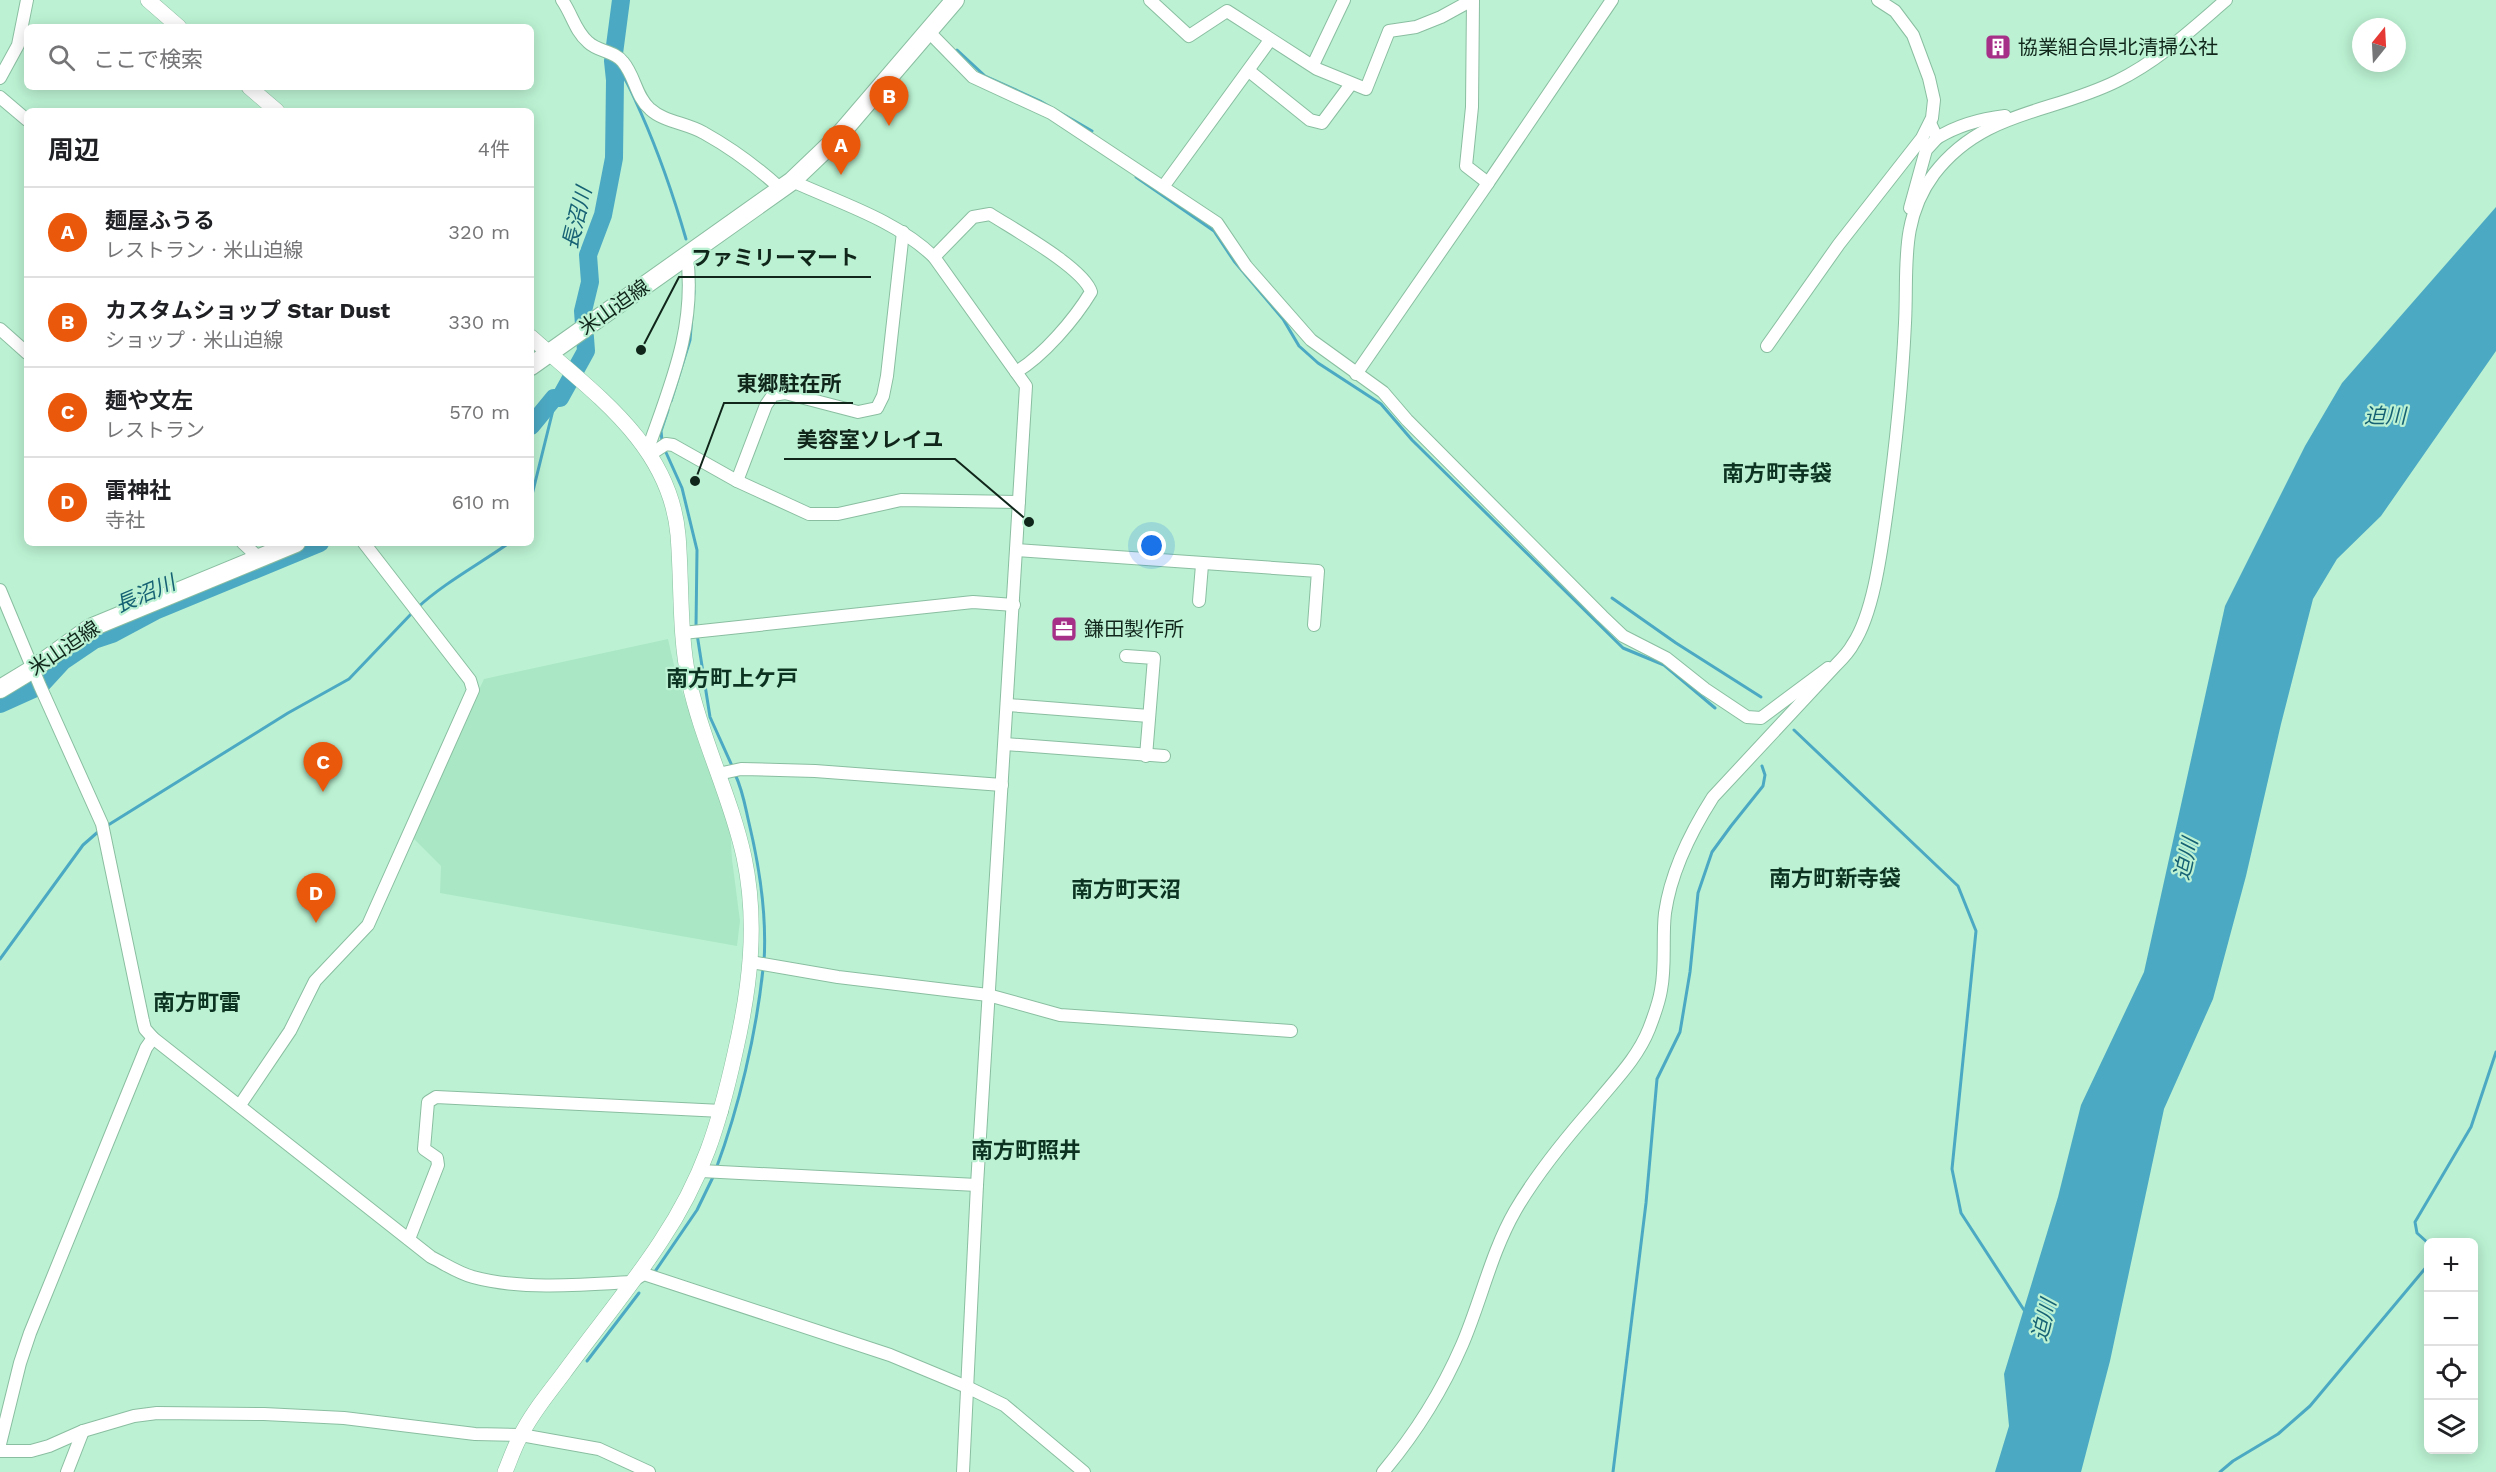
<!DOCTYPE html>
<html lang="ja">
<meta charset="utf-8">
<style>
:root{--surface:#fff;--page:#f2f2f2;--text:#202124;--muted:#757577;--line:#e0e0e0;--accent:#ea580c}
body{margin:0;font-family:"Work Sans","Noto Sans JP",sans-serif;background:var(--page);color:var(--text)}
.controls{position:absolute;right:18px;bottom:18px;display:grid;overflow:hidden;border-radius:9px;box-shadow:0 3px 15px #0003}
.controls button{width:54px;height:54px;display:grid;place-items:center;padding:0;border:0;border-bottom:2px solid var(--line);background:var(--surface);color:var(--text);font:30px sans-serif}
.compass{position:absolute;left:2352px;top:18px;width:54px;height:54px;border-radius:50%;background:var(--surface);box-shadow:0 3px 15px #0003;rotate:18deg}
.you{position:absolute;left:1152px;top:546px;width:21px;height:21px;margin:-15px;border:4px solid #fff;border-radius:50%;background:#1a73e8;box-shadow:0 0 0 9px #1a73e833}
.badge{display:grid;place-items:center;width:39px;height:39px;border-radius:50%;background:var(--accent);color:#fff;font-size:20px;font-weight:700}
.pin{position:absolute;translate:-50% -50px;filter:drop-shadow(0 2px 3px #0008)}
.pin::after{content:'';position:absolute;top:32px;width:21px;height:18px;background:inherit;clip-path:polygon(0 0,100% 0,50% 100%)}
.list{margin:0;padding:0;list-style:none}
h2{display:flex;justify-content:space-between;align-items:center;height:78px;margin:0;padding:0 24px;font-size:26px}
h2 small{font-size:20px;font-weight:400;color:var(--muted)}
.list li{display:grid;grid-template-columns:39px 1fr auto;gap:18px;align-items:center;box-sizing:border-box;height:90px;padding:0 24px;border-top:2px solid var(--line)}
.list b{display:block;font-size:22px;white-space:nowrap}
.list p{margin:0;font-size:20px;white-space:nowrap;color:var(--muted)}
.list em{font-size:20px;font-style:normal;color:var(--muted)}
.icon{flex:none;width:33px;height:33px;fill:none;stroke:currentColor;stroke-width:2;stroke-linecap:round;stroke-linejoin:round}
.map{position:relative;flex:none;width:2496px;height:1472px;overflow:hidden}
.search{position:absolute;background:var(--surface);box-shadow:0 3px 15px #0003;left:24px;top:24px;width:510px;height:66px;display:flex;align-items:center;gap:15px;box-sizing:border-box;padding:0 21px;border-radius:9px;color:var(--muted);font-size:22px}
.panel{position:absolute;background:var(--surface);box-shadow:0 3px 15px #0003;left:24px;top:108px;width:510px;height:438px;border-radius:9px}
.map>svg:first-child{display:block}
.built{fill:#aae7c5}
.water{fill:#4ca9c3}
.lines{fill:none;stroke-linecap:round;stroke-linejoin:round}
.stream{stroke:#4ca9c3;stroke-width:3}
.river{stroke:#4ca9c3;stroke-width:18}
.minor-casing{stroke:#8abea1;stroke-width:14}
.tertiary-casing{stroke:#8abea1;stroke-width:16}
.secondary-casing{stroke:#8abea1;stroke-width:20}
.minor{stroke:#fff;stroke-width:12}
.tertiary{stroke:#fff;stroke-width:15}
.secondary{stroke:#fff;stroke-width:18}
.labels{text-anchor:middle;stroke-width:4.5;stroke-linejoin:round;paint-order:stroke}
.poi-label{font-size:20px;fill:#11261b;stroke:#bcf2d3;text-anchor:start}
.street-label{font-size:20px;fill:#11261b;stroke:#bcf2d3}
.water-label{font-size:21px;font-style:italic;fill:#166174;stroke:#bcf2d3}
.quarter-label{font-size:22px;font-weight:bold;fill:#0c3321;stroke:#bcf2d3}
.leader{fill:none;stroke:#11261b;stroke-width:2}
.callout-dot{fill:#11261b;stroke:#bcf2d3;stroke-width:2}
.callout-label{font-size:21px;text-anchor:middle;font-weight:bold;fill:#11261b;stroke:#bcf2d3;stroke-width:4.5;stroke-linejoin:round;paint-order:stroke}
</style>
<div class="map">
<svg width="2496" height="1472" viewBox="0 0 2496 1472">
<rect width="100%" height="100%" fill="#bcf2d3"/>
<!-- built -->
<polygon class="built" points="668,639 676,674 730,827 732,859 740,921 737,946 440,893 441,866 413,838 430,795 484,679"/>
<!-- water -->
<polygon class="water" points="2496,207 2496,351 2381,516 2337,559 2313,599 2281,724 2246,876 2213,999 2164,1109 2110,1361 2081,1472 1995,1472 2009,1426 2004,1374 2058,1197 2081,1105 2144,972 2225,606 2305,446 2342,383"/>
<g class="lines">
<!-- stream -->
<g class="stream">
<polyline points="957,50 985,76 1040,101 1092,131"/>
<path d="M613,61C626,77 633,95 641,113C660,156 673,194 686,239"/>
<polyline points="1136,177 1214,231 1234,261 1283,319 1299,346 1318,363 1381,404 1412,440 1623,648 1664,665 1715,708"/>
<polyline points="671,401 690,340 694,291"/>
<polyline points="662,441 661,431 668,410"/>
<polyline points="664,448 682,488 697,550 696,627"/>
<polyline points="531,499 553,410 560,398"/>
<polyline points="1612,598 1676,643 1761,697"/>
<path d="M417,608C444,583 478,565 509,543"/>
<polyline points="697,634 710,717 733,768"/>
<polyline points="1794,730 1958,886 1976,931 1952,1169 1961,1213 2024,1310"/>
<path d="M735,774C743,791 745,806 749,823C760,869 767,915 764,962"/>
<polyline points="105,827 288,713 349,679 412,613"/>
<polyline points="0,959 83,845 99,831"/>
<path d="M716,1169C739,1107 756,1035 763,969"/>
<polyline points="2428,1243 2417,1233 2415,1222 2471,1127 2496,1052"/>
<polyline points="654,1273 697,1210 714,1175"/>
<polyline points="587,1361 639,1293"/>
<polyline points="1613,1472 1646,1203 1657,1079 1680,1032 1690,972 1698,893 1712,852 1731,826 1763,786 1765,775 1762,766"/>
<polyline points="2220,1472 2233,1461 2278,1434 2310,1406 2428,1265"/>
</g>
<!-- river -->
<g class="river">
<polyline points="531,426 554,398 560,398 586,351 583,311 590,282 588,255 603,215 614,158 615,80 613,61 621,0"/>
<polyline points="0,704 40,686 63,661 94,640 112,634 155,611 320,543"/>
</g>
<defs>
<g id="minor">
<path d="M562,0C572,14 575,31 588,42C598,52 615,51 623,62C635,76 636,97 650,109C664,122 687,123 704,133C731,148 758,168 781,189"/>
<polyline points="1150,0 1189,36 1227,11 1317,69 1366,89 1389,31 1416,27 1441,17 1472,0"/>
<polyline points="928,31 973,77 1051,113 1217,223 1246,266 1311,340 1383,392 1407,420 1602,616 1623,636 1666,658 1705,689 1747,717 1761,718 1828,668"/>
<polyline points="1313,65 1344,0"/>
<polyline points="1249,71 1310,120 1322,123 1351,84"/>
<polyline points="0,78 18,45 27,0"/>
<polyline points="0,97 27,120"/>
<path d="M1937,138C1958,125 1979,119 2005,116"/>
<path d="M792,181C840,203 896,220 934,257L1026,386L977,1185L963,1472"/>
<polyline points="1488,183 1612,0"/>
<polyline points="1163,187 1270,40"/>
<polyline points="1910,208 1926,150 1937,138 1930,123"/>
<path d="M934,257L973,217L990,214C1013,229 1084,268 1091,292C1074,320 1043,356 1016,372"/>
<polyline points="0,329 27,353"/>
<polyline points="1767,346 1839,244 1922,138 1932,118 1934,100 1929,78 1913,35 1895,11 1878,0"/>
<polyline points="1356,374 1488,183 1466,166 1472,107 1473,0"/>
<path d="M648,449C671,383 696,327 687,256"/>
<polyline points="651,454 666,444 673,445 737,481 809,514 838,514 901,500 1019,502"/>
<polyline points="737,481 766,405 773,395 785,393 858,412 877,408 883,396 887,376 903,232"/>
<polyline points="243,543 259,558"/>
<polyline points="1016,550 1318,571 1314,625"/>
<path d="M0,590L40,686L102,824L143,1021L145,1029L153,1038L431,1257C445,1264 458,1273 473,1277C520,1290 582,1285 631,1282L644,1274L890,1355L967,1387L1004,1405L1084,1472"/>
<polyline points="1199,601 1202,565"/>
<polyline points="683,633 973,602 1014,605"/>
<polyline points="1126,656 1154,658 1146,756"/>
<polyline points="1008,705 1149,716"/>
<polyline points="1005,744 1164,756"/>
<polyline points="718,774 741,769 815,771 1002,785"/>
<polyline points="751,962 838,977 988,995 1060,1015 1291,1031"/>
<polyline points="240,1105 290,1031 315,981 368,925 473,690 470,680 364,543"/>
<polyline points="701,1171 977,1185"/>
<polyline points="409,1239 438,1165 437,1158 424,1149 428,1102 436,1097 722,1111"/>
<polyline points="0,1444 20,1363 30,1333 146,1048 153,1038"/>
<polyline points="0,1451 31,1451 49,1446 83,1431 134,1416 157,1413 264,1414 344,1418 475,1434 521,1435 599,1449 649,1472"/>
<polyline points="67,1472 83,1431"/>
<path d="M1383,1472C1415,1434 1442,1391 1462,1345C1481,1301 1491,1253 1515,1211C1537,1173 1565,1139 1594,1106C1614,1081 1637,1059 1649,1029C1654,1016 1659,1003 1661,990C1666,965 1662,939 1665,913C1671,871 1690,833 1713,797L1836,665C1842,659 1849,652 1853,644C1873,614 1881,553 1886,517C1895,453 1902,388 1905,323C1908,269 1899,221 1934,174C1983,110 2051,114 2117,81C2158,61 2191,30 2226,0"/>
</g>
<g id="tertiary">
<polyline points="148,0 179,27"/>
<polyline points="249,87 277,111"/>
<path d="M505,1472C510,1460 514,1448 520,1437C531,1414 548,1394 563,1374C595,1330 631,1287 661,1241C703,1178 719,1125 735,1053C750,988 758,923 744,857C731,797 702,741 689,681C679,634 682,583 678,535C670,444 593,393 531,337"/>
</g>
<g id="secondary">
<polyline points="531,366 792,181 835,140 955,0"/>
<polyline points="0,689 33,669 90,628 296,543"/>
</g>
</defs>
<!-- minor casing -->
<use href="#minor" class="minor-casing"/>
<!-- tertiary casing -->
<use href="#tertiary" class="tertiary-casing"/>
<!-- secondary casing -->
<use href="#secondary" class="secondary-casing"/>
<!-- minor -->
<use href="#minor" class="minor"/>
<!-- tertiary -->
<use href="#tertiary" class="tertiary"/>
<!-- secondary -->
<use href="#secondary" class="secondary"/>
</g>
<!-- icons -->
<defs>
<symbol id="building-square" viewBox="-11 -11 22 22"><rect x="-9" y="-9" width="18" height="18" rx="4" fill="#a63088" stroke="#bcf2d3"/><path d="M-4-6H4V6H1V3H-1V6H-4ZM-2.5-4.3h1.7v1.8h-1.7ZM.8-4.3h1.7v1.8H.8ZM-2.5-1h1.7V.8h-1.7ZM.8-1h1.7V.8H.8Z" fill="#fff"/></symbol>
<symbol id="office-square" viewBox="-11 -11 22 22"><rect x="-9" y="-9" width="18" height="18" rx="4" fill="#a63088" stroke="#bcf2d3"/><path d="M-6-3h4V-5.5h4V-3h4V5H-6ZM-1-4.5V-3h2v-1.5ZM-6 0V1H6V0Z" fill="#fff"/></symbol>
</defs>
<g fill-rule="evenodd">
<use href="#building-square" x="1983" y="32" width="30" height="30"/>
<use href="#office-square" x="1049" y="614" width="30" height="30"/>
</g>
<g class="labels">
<!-- poi labels -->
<g class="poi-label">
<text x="2018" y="54">協業組合県北清掃公社</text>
<text x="1084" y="636">鎌田製作所</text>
</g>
<!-- street labels -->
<g class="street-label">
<text transform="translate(614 307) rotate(-35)" y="7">米山迫線</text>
<text transform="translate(64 648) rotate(-34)" y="7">米山迫線</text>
</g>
<!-- water labels -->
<g class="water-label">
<text transform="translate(577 218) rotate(-76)" y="7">長沼川</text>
<text x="2385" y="423">迫川</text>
<text transform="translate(145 594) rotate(-23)" y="7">長沼川</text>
<text transform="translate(2186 859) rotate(-77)" y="7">迫川</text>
<text transform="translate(2044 1320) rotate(-76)" y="7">迫川</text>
</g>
<!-- quarter labels -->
<g class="quarter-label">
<text x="1777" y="481">南方町寺袋</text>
<text x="732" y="686">南方町上ケ戸</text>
<text x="1835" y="886">南方町新寺袋</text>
<text x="1126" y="897">南方町天沼</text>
<text x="197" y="1010">南方町雷</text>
<text x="1026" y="1158">南方町照井</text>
</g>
</g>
<!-- callouts -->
<path class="leader" d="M641 350L679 277H871M695 481L724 403H853M1029 522L955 459H784"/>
<g class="callout-dot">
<circle cx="641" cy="350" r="6"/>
<circle cx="695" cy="481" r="6"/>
<circle cx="1029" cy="522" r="6"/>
</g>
<g class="callout-label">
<text x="775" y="265">ファミリーマート</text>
<text x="789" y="391">東郷駐在所</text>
<text x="870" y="447">美容室ソレイユ</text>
</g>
</svg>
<div class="controls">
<button>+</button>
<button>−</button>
<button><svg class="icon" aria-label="locate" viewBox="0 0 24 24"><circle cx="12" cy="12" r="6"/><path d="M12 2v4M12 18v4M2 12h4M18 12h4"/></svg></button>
<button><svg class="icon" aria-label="layers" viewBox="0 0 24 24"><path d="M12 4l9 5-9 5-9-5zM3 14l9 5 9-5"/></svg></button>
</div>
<svg class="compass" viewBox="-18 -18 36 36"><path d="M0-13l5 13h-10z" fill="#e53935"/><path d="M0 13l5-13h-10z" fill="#757577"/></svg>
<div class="you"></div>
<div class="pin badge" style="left:841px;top:175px">A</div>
<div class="pin badge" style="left:889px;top:126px">B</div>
<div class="pin badge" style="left:323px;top:792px">C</div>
<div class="pin badge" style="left:316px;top:923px">D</div>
<div class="search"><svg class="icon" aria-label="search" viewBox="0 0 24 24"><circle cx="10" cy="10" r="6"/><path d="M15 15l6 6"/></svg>ここで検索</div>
<section class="panel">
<h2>周辺<small>4件</small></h2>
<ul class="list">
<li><span class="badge">A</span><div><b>麺屋ふうる</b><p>レストラン · 米山迫線</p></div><em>320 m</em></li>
<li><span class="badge">B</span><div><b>カスタムショップ Star Dust</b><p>ショップ · 米山迫線</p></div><em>330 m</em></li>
<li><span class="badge">C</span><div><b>麺や文左</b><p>レストラン</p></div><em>570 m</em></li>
<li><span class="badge">D</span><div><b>雷神社</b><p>寺社</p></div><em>610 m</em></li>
</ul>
</section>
</div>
